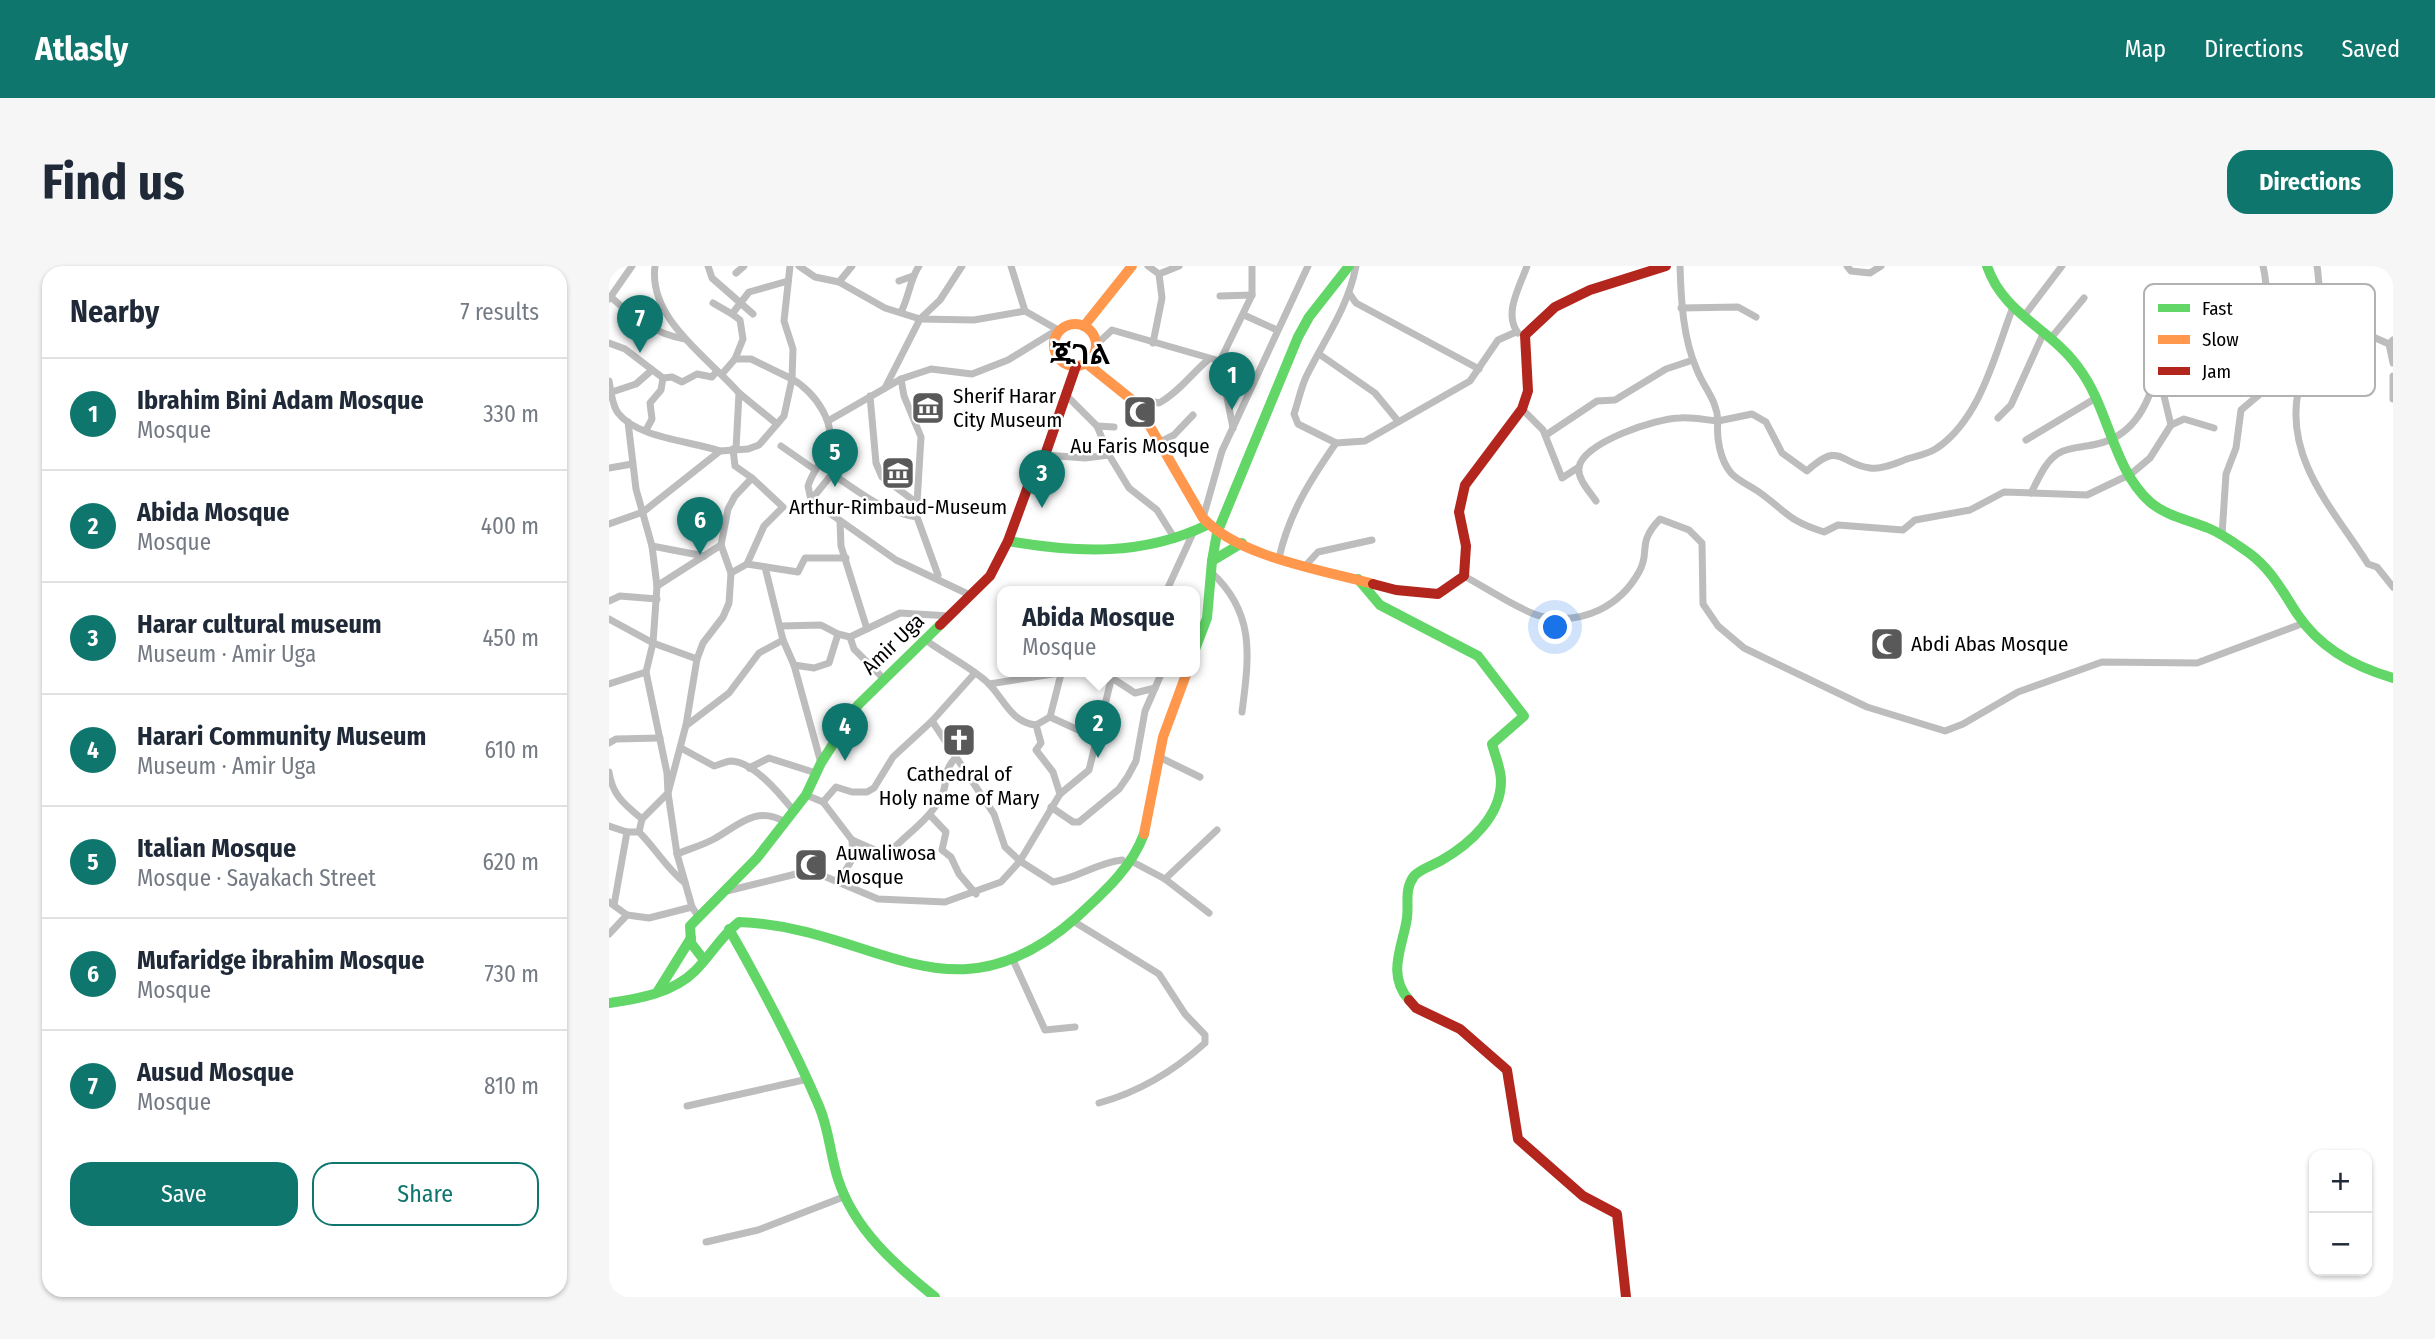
<!DOCTYPE html>
<meta charset="utf-8">
<style>
:root{--surface:#fff;--page:#f6f6f7;--text:#1f2937;--muted:#747a83;--line:#e0e1e3;--accent:#0f766e}
body{margin:0;font-family:"Fira Sans Condensed","Noto Sans Ethiopic",sans-serif;background:var(--page);color:var(--text)}
.controls{position:absolute;right:21px;bottom:21px;display:grid;overflow:hidden;border-radius:14px;box-shadow:0 2px 5px #0004}
.controls button{width:63px;height:63px;display:grid;place-items:center;padding:0;border:0;border-bottom:2px solid var(--line);background:var(--surface);color:var(--text);font:35px sans-serif}
.you{position:absolute;left:947px;top:362px;width:24px;height:24px;margin:-18px;border:5px solid #fff;border-radius:50%;background:#1a73e8;box-shadow:0 0 0 10px #1a73e833}
.badge{display:grid;place-items:center;width:46px;height:46px;border-radius:50%;background:var(--accent);color:#fff;font-size:23px;font-weight:700}
.pin{position:absolute;translate:-50% -58px;filter:drop-shadow(0 2px 4px #0008)}
.pin::after{content:'';position:absolute;top:37px;width:24px;height:21px;background:inherit;clip-path:polygon(0 0,100% 0,50% 100%)}
.popup{position:absolute;left:388px;top:320px;width:203px;height:91px;box-sizing:border-box;display:grid;place-content:center;border-radius:14px;background:var(--surface);filter:drop-shadow(0 2px 5px #0005);font-size:23px;white-space:nowrap;color:var(--muted)}
.popup b{font-size:26px;color:var(--text)}
.popup::after{content:'';position:absolute;left:50%;top:100%;margin-left:-14px;border:14px solid transparent;border-top-color:var(--surface)}
.list{margin:0;padding:0;list-style:none}
h2{display:flex;justify-content:space-between;align-items:center;height:91px;margin:0;padding:0 28px;font-size:30px}
h2 small{font-size:23px;font-weight:400;color:var(--muted)}
.list li{display:grid;grid-template-columns:46px 1fr auto;gap:21px;align-items:center;box-sizing:border-box;height:112px;padding:0 28px;border-top:2px solid var(--line)}
.list b{display:block;font-size:26px;white-space:nowrap}
.list p{margin:0;font-size:23px;white-space:nowrap;color:var(--muted)}
.list em{font-size:23px;font-style:normal;color:var(--muted)}
.actions{display:flex;gap:14px;padding:21px 28px}
.actions a{flex:1;padding:16px 0;border:2px solid var(--accent);border-radius:21px;text-align:center;font-size:24px;color:var(--accent)}
.actions .main{background:var(--accent);color:#fff}
.map{position:relative;flex:none;width:1784px;height:1031px;overflow:hidden;border-radius:21px}
header{display:flex;align-items:center;gap:42px;box-sizing:border-box;height:98px;padding:0 35px;background:var(--accent);color:#fff}
header strong{font-size:33px}
nav{display:flex;gap:38px;margin-inline-start:auto;font-size:24px}
.intro{display:flex;align-items:center;justify-content:space-between;box-sizing:border-box;height:168px;padding:0 42px}
h1{margin:0;font-size:49px}
.button{padding:18px 32px;border-radius:21px;background:var(--accent);color:#fff;font-size:24px;font-weight:700}
main{display:flex;gap:42px;padding:0 42px}
aside{flex:1;background:var(--surface);border-radius:21px;box-shadow:0 2px 5px #0004}
.map>svg:first-child{display:block}
.lines{fill:none;stroke-linecap:round;stroke-linejoin:round}
.street{stroke:#bdbdbd;stroke-width:7}
.fast{stroke:#63d668;stroke-width:10}
.slow{stroke:#ff974d;stroke-width:10}
.jam{stroke:#b3261e;stroke-width:10}
.labels{text-anchor:middle;stroke-width:5;stroke-linejoin:round;paint-order:stroke}
.poi-label{font-size:21px;fill:#000;stroke:#fff;text-anchor:start}
.street-label{font-size:21px;fill:#000;stroke:#fff}
.district-label{font-size:28px;font-weight:bold;fill:#000;stroke:#fff}
.key{fill:#fff;stroke:#b2b2b2;stroke-width:2}
.key-label{font-size:19px;fill:#000}
</style>
<header>
<strong>Atlasly</strong>
<nav><a>Map</a><a>Directions</a><a>Saved</a></nav>
</header>
<div class="intro"><h1>Find us</h1><a class="button">Directions</a></div>
<main>
<aside>
<h2>Nearby<small>7 results</small></h2>
<ul class="list">
<li><span class="badge">1</span><div><b>Ibrahim Bini Adam Mosque</b><p>Mosque</p></div><em>330 m</em></li>
<li><span class="badge">2</span><div><b>Abida Mosque</b><p>Mosque</p></div><em>400 m</em></li>
<li><span class="badge">3</span><div><b>Harar cultural museum</b><p>Museum · Amir Uga</p></div><em>450 m</em></li>
<li><span class="badge">4</span><div><b>Harari Community Museum</b><p>Museum · Amir Uga</p></div><em>610 m</em></li>
<li><span class="badge">5</span><div><b>Italian Mosque</b><p>Mosque · Sayakach Street</p></div><em>620 m</em></li>
<li><span class="badge">6</span><div><b>Mufaridge ibrahim Mosque</b><p>Mosque</p></div><em>730 m</em></li>
<li><span class="badge">7</span><div><b>Ausud Mosque</b><p>Mosque</p></div><em>810 m</em></li>
</ul>
<div class="actions"><a class="main">Save</a><a>Share</a></div>
</aside>
<div class="map">
<svg width="1784" height="1031" viewBox="0 0 1784 1031">
<rect width="100%" height="100%" fill="#fff"/>
<g class="lines">
<!-- street -->
<g class="street">
<path d="M46,0C39,53 99,91 130,127L127,183"/>
<polyline points="99,0 103,12 144,48"/>
<polyline points="190,0 206,11 230,16 276,42 311,53 365,54 416,45 451,65"/>
<polyline points="402,0 416,45"/>
<polyline points="539,0 550,8 553,32 544,77"/>
<path d="M747,0C739,42 715,74 697,111C692,122 689,136 685,148L689,158L727,177L756,175L861,115L889,74L907,66"/>
<polyline points="1238,0 1242,5 1261,7 1272,0"/>
<path d="M1708,0C1710,10 1709,23 1713,33C1722,53 1761,70 1780,78"/>
<polyline points="127,7 135,0"/>
<polyline points="550,8 570,0"/>
<polyline points="290,15 304,10"/>
<polyline points="230,16 243,0"/>
<polyline points="740,27 747,37 870,103"/>
<polyline points="611,30 643,29"/>
<path d="M2,31C24,51 45,68 76,73"/>
<polyline points="0,33 23,0"/>
<polyline points="104,37 123,48"/>
<path d="M1404,41C1386,88 1372,152 1328,182C1320,188 1307,190 1298,193C1287,197 1272,204 1261,202C1230,198 1232,174 1198,205L1173,187L1157,156L1143,148L1109,155C1107,171 1111,194 1122,207C1129,215 1142,220 1150,226C1178,246 1179,255 1215,266L1229,259L1294,264L1306,254L1361,244L1395,226L1478,229L1522,208L1541,192L1562,159L1555,130L1544,118"/>
<polyline points="1072,42 1129,41 1147,51"/>
<path d="M292,46C300,31 301,13 310,0"/>
<polyline points="635,49 668,64"/>
<polyline points="1415,50 1453,0"/>
<path d="M909,67C894,48 911,20 918,0"/>
<polyline points="1442,72 1475,32"/>
<polyline points="1784,74 1780,78 1784,97"/>
<polyline points="0,77 16,83 54,112 63,111 73,116 88,108 103,111 108,105"/>
<polyline points="487,79 503,64 611,95"/>
<polyline points="710,88 766,127 789,155"/>
<polyline points="126,93 134,73 131,54 123,48 140,26 179,15"/>
<path d="M1677,106L1689,126C1676,194 1725,244 1759,298L1768,301L1784,321"/>
<polyline points="113,108 126,93 142,93 183,113 184,83 175,55 181,0"/>
<polyline points="1784,110 1784,133"/>
<polyline points="292,113 295,130 312,171 308,237"/>
<path d="M0,115C2,125 3,139 9,147C28,172 82,175 111,185"/>
<polyline points="276,122 311,53 331,34 353,0"/>
<polyline points="3,126 27,118 43,104"/>
<polyline points="130,127 168,158"/>
<polyline points="261,130 267,197 273,211 308,237 308,251 329,309"/>
<polyline points="458,130 488,160 500,189 520,222 548,244 566,273"/>
<path d="M528,138L537,134L550,137C569,127 583,107 600,93"/>
<polyline points="913,143 934,164 953,212 970,201"/>
<polyline points="1389,152 1402,139 1435,66"/>
<polyline points="219,155 292,113 322,103 363,108 399,94 448,64"/>
<polyline points="19,156 27,223 43,280 48,320 44,377 37,406 58,507 59,527 33,553 30,566"/>
<polyline points="1562,159 1575,153 1605,162"/>
<polyline points="488,160 505,161"/>
<polyline points="624,162 611,95 643,29 643,0"/>
<polyline points="37,164 43,153 41,137 52,124 54,112"/>
<polyline points="937,169 988,135 1006,134 1057,103 1084,94"/>
<polyline points="1417,174 1487,132"/>
<polyline points="551,176 565,169 584,149"/>
<polyline points="172,180 205,203"/>
<polyline points="436,189 476,192 500,189"/>
<polyline points="0,202 23,198"/>
<path d="M1422,227C1429,214 1436,195 1450,187C1459,181 1477,181 1488,178C1525,170 1541,137 1548,102"/>
<path d="M202,234L223,208C251,226 273,246 308,251"/>
<path d="M987,235C981,226 968,213 970,201C975,176 1048,152 1071,152C1083,151 1097,154 1109,155C1108,134 1095,122 1088,104C1074,73 1072,34 1071,0"/>
<polyline points="594,252 613,185 699,0"/>
<polyline points="231,256 232,280 258,363"/>
<path d="M0,258L34,246L111,185L139,183L150,179L175,150L183,113C205,125 231,160 217,186C211,198 203,207 199,220L202,234L287,294L361,329"/>
<path d="M1613,269L1617,208L1627,182L1632,144L1677,106C1645,66 1665,45 1654,0"/>
<polyline points="43,280 95,290"/>
<path d="M670,292C680,247 702,213 727,177"/>
<polyline points="138,298 189,306 196,292 237,292"/>
<polyline points="697,299 709,286 763,274"/>
<polyline points="156,301 174,374"/>
<path d="M602,306C647,347 640,391 633,446"/>
<polyline points="122,307 138,298 155,260 174,241 143,212"/>
<path d="M855,310C874,320 918,349 936,351C975,358 1011,340 1030,306C1042,285 1027,278 1051,253L1080,264L1093,277L1094,338L1109,360L1135,382L1258,441L1336,465L1354,458L1409,426L1493,396L1588,397L1695,357"/>
<polyline points="48,320 112,279"/>
<polyline points="557,326 584,267"/>
<polyline points="0,335 11,330 48,333"/>
<polyline points="0,353 44,377 88,393"/>
<polyline points="172,360 212,359 229,368 241,371 291,347 341,350"/>
<polyline points="241,371 245,383 275,413"/>
<polyline points="185,399 205,402 220,397 229,368"/>
<polyline points="503,412 526,427 546,422"/>
<polyline points="0,418 37,406"/>
<polyline points="380,418 457,406"/>
<polyline points="441,451 452,408"/>
<polyline points="323,455 366,407"/>
<polyline points="78,459 120,427 150,387 174,374 185,399 212,497"/>
<polyline points="427,459 441,451 489,473"/>
<polyline points="0,477 7,473 51,472"/>
<path d="M72,482L105,500C110,499 117,495 122,495C145,496 171,528 184,544"/>
<polyline points="550,491 591,511"/>
<polyline points="140,502 160,492 207,507"/>
<path d="M0,506C3,529 16,539 33,553"/>
<polyline points="451,528 480,504 504,406"/>
<path d="M197,529L214,536L227,521L243,526H258L265,522L284,491L323,455L385,548L396,581L411,595L451,528L444,506L427,484L432,477L427,459C401,456 395,432 378,416C360,400 337,389 318,375"/>
<path d="M214,536L243,574L275,588L282,585C299,567 321,553 332,531C341,514 331,509 347,491"/>
<polyline points="442,541 464,556 470,556 510,523 519,510 527,495 536,445 553,406"/>
<polyline points="321,549 337,566 333,584 342,591 350,608 367,628"/>
<path d="M0,560L18,566H30C47,583 58,603 76,617"/>
<path d="M68,588C80,583 94,579 105,573C130,559 147,539 176,556"/>
<polyline points="522,595 556,613 600,647"/>
<polyline points="556,613 608,564"/>
<polyline points="230,615 244,592 243,574"/>
<path d="M118,625L191,607L210,608L269,633L336,636L392,616L411,595L444,616C469,612 487,597 513,594"/>
<polyline points="0,636 18,649"/>
<polyline points="5,639 18,566"/>
<polyline points="83,641 68,588 59,527 77,459 88,393 94,377 114,351 120,337 122,307 112,279 119,243 126,230 143,212 126,200 124,183"/>
<path d="M464,655L550,708L576,748L596,769V777C565,805 530,826 490,837"/>
<polyline points="0,668 18,649 40,652 83,641 89,650"/>
<polyline points="405,696 436,764 466,761"/>
<polyline points="78,840 199,813"/>
<polyline points="97,976 149,964 237,930"/>
</g>
<!-- fast -->
<g class="fast">
<path d="M1378,0C1394,48 1441,62 1469,101C1500,141 1503,202 1541,236C1557,250 1580,254 1599,262C1614,268 1627,278 1640,287C1663,304 1673,325 1689,349C1711,382 1746,401 1784,412"/>
<path d="M399,275C468,287 534,290 598,259"/>
<polyline points="603,295 608,267 689,71 700,51 740,0"/>
<path d="M749,313L771,339L869,390L915,450L883,478C886,490 892,502 892,515C892,550 861,578 833,594C825,599 811,603 805,610C795,624 800,636 798,652C794,680 777,708 800,734"/>
<polyline points="585,386 598,352 603,295 633,277"/>
<path d="M120,663C153,721 184,779 210,840C220,863 221,888 229,913C245,963 286,999 326,1031"/>
<polyline points="95,694 82,677 81,660 148,592 197,529 212,497 249,439 331,359"/>
<polyline points="49,725 82,672"/>
<path d="M0,737C29,733 64,727 86,705C102,689 112,670 130,656C267,661 342,763 468,651C494,627 522,603 535,568"/>
</g>
<!-- slow -->
<g class="slow">
<circle cx="466" cy="79" r="21"/>
<polyline points="475,60 523,0"/>
<path d="M477,97L528,138L594,252C630,291 713,304 764,318"/>
<polyline points="535,568 554,471 578,406"/>
</g>
<!-- jam -->
<g class="jam">
<polyline points="764,318 787,324 829,328 855,310 857,280 850,246 856,219 913,143 919,125 916,69 946,41 981,24 1057,0"/>
<polyline points="331,359 381,310 399,275 421,215 436,189 467,100"/>
<polyline points="800,734 807,742 851,763 898,804 909,873 974,930 1008,948 1017,1031"/>
</g>
</g>
<!-- icons -->
<defs>
<symbol id="museum-square" viewBox="-11 -11 22 22"><rect x="-9" y="-9" width="18" height="18" rx="4" fill="#595959" stroke="#fff"/><path d="M0-6L6-3V-2H-6V-3ZM-5-1h2V3h-2ZM-1-1h2V3h-2ZM3-1h2V3H3ZM-6 4H6V6H-6Z" fill="#fff"/></symbol>
<symbol id="mosque-square" viewBox="-11 -11 22 22"><rect x="-9" y="-9" width="18" height="18" rx="4" fill="#595959" stroke="#fff"/><path d="M3.5-4.9A6 6 0 1 0 3.5 4.9A5 5 0 1 1 3.5-4.9Z" fill="#fff"/></symbol>
<symbol id="church-square" viewBox="-11 -11 22 22"><rect x="-9" y="-9" width="18" height="18" rx="4" fill="#595959" stroke="#fff"/><path d="M-1.2-6h2.4v3.5h3.3v2.4h-3.3V6h-2.4V-.1h-3.3v-2.4h3.3Z" fill="#fff"/></symbol>
</defs>
<g fill-rule="evenodd">
<use href="#museum-square" x="300" y="123" width="38" height="38"/>
<use href="#mosque-square" x="512" y="127" width="38" height="38"/>
<use href="#museum-square" x="270" y="188" width="38" height="38"/>
<use href="#mosque-square" x="1259" y="359" width="38" height="38"/>
<use href="#church-square" x="331" y="455" width="38" height="38"/>
<use href="#mosque-square" x="183" y="580" width="38" height="38"/>
</g>
<g class="labels">
<!-- poi labels -->
<g class="poi-label">
<text x="344" y="137">Sherif Harar<tspan x="344" dy="24">City Museum</tspan></text>
<text x="531" y="187" text-anchor="middle">Au Faris Mosque</text>
<text x="289" y="248" text-anchor="middle">Arthur-Rimbaud-Museum</text>
<text x="1302" y="385">Abdi Abas Mosque</text>
<text x="350" y="515" text-anchor="middle">Cathedral of<tspan x="350" dy="24">Holy name of Mary</tspan></text>
<text x="227" y="594">Auwaliwosa<tspan x="227" dy="24">Mosque</tspan></text>
</g>
<!-- street labels -->
<g class="street-label">
<text transform="translate(284 378) rotate(-44)" y="7">Amir Uga</text>
</g>
<!-- district labels -->
<g class="district-label">
<text x="471" y="98">ጁገል</text>
</g>
</g>
<!-- legend -->
<rect x="1535" y="18" width="231" height="112" rx="10" class="key"/>
<rect x="1549" y="38" width="32" height="8" fill="#63d668"/>
<rect x="1549" y="69" width="32" height="9" fill="#ff974d"/>
<rect x="1549" y="101" width="32" height="8" fill="#b3261e"/>
<g class="key-label">
<text x="1593" y="49">Fast</text>
<text x="1593" y="80">Slow</text>
<text x="1593" y="112">Jam</text>
</g>
</svg>
<div class="controls">
<button>+</button>
<button>−</button>
</div>
<div class="you"></div>
<div class="pin badge" style="left:623px;top:144px">1</div>
<div class="pin badge" style="left:489px;top:492px">2</div>
<div class="popup"><b>Abida Mosque</b>Mosque</div>
<div class="pin badge" style="left:433px;top:242px">3</div>
<div class="pin badge" style="left:236px;top:495px">4</div>
<div class="pin badge" style="left:226px;top:221px">5</div>
<div class="pin badge" style="left:91px;top:289px">6</div>
<div class="pin badge" style="left:31px;top:87px">7</div>
</div>
</main>
